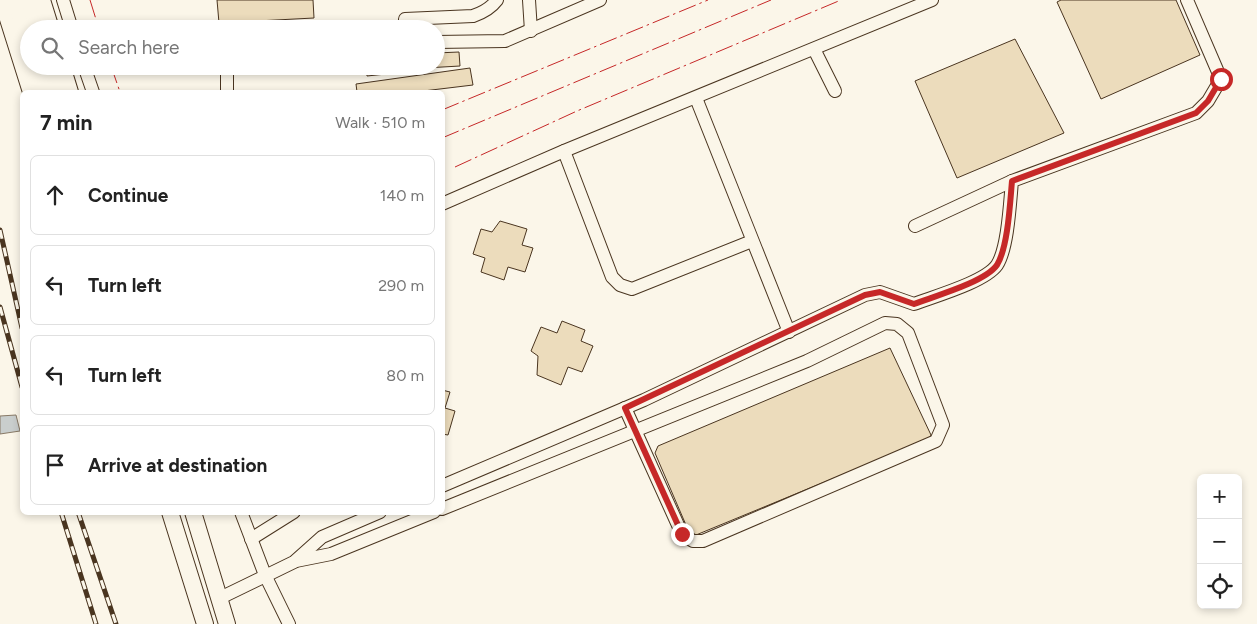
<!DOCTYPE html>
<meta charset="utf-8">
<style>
:root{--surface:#fff;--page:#f2f2f2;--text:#222;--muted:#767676;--line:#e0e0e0}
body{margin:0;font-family:Figtree,sans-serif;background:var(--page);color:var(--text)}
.controls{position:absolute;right:15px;bottom:15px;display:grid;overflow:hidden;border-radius:8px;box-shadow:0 2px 8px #0003}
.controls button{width:45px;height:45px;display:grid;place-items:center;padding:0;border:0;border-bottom:1px solid var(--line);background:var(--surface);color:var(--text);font:25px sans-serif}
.stop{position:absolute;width:15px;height:15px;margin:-11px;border:4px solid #c62828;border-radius:50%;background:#fff}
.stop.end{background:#c62828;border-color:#fff;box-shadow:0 1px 5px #0008}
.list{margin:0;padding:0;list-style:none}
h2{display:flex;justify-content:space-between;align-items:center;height:65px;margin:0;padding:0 20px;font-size:21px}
h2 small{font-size:16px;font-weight:400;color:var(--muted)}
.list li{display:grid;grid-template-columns:32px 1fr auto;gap:15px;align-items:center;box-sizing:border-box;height:80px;margin:0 10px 10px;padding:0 10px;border:1px solid var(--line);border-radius:8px}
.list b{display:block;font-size:19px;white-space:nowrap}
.list em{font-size:16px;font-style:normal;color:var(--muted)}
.icon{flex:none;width:28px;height:28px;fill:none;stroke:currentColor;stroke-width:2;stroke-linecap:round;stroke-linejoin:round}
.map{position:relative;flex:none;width:1257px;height:624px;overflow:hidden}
.search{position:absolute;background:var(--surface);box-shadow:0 2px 8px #0003;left:20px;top:20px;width:425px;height:55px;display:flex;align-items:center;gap:12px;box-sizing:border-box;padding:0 18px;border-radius:28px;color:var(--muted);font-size:19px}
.panel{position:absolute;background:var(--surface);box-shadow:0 2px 8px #0003;left:20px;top:90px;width:425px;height:425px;border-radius:8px}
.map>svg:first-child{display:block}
.water{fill:#c9cecd;stroke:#887966}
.building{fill:#ecdcbc;stroke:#4a3520}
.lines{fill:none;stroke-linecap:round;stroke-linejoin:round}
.minor-casing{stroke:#4a3520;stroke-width:14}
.major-casing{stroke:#4a3520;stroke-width:18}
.minor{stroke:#fbf6e9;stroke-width:12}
.major{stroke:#fbf6e9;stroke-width:16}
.rail-casing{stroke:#4a3520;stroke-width:5}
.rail{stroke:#fbf6e9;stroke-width:3;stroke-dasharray:9;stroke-linecap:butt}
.power{stroke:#c62828;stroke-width:1;stroke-dasharray:18 4 2.5 4;stroke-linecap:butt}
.route{stroke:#c62828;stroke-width:6}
</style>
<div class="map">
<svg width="1257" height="624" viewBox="0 0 1257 624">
<rect width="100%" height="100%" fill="#fbf6e9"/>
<!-- water -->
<polygon class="water" points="16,415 20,431 0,434 0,416"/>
<!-- building -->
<g class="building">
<polygon points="217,0 313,0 314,18 219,23"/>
<polygon points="1061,0 1176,0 1200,55 1101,99 1057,2"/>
<polygon points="1015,39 1064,133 957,178 915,81"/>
<polygon points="459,52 460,66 425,68 425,66 436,66 436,53"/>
<polygon points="366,66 423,66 424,70 367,76"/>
<polygon points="470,68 473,85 415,92 357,92 356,84"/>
<polygon points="500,221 527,229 522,245 533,248 525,272 508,267 504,280 481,272 485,258 473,254 481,229 492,232"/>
<polygon points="562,321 585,330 581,341 593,346 582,372 568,367 561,385 537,375 538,356 531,351 541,327 557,333"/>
<polygon points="890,348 931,435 929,439 696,535 689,532 655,453 658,446"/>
<polygon points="442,390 450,392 445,408 455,411 448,435 442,434"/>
</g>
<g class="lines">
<defs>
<g id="minor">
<polyline points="63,0 72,29"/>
<polyline points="529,0 531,31"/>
<path d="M405,29V19L473,16C482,13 491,8 497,0"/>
<polyline points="436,42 505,41 600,0"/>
<polyline points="814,49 835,91"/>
<polyline points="84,66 93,92"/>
<polyline points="227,66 227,92"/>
<polyline points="696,98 789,332"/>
<polyline points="564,151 612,277 620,285 632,289 752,241"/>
<polyline points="442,204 564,151 932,0"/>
<polyline points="915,226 1012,181"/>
<path d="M442,486L644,400L865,295L880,292L914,304C935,296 985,282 997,265C1008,248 1010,202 1012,181L1196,113L1208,101L1221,79L1187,0"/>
<polyline points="442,509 807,361 885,323 897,324 908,333 943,425 936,441 703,541 693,541 682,534 625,408"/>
<polyline points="241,512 265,575 289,624"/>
<polyline points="251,539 294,512"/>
<polyline points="296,561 331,554 434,512"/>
<polyline points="220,598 294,562 322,537 380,512"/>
</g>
<g id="major">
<polyline points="2,0 31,92"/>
<polyline points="15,0 29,43"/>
<polyline points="29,0 38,29"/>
<polyline points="42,0 51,29"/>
<polyline points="36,66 44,92"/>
<polyline points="50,66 58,92"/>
<polyline points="62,66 70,92"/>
<polyline points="170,512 205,624"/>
<polyline points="193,512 227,624"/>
</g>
</defs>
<!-- minor casing -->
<use href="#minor" class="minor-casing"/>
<!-- major casing -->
<use href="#major" class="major-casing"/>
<!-- minor -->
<use href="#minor" class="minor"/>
<!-- major -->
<use href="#major" class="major"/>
<defs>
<g id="rail">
<polyline points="0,230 22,328"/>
<polyline points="0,307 22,387"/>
<polyline points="61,512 96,624"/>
<polyline points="78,512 116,624"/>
</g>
</defs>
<!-- rail casing -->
<use href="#rail" class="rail-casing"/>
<!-- rail -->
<use href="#rail" class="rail"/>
<!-- power -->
<g class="power">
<polyline points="90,0 99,29"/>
<polyline points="111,66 120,92"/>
<polyline points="442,110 708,0"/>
<polyline points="442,138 771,0"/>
<polyline points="455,167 577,111 841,0"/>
</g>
</g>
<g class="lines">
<!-- route -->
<path class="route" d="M682,534L625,408L865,295L880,292L914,304C935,296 985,282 997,265C1008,247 1010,203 1012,181L1196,113L1208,101L1221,79"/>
</g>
</svg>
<div class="controls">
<button>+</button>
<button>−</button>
<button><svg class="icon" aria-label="locate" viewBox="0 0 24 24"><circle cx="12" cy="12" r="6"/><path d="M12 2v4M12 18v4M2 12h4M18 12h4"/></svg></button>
</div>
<div class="stop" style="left:1221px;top:79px"></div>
<div class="stop end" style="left:682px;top:534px"></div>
<div class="search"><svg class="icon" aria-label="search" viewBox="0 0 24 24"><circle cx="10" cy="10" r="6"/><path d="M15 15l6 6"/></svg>Search here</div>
<section class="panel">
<h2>7 min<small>Walk · 510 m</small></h2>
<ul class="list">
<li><svg class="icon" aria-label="ahead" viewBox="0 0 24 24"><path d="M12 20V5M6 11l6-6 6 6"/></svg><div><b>Continue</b></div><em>140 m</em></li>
<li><svg class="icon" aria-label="left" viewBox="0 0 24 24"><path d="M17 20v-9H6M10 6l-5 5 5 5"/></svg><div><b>Turn left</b></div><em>290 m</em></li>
<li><svg class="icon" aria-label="left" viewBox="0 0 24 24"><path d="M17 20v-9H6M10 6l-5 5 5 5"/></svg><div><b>Turn left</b></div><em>80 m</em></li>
<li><svg class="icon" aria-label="arrive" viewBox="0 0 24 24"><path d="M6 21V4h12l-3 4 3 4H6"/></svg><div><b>Arrive at destination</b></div></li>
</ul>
</section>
</div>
